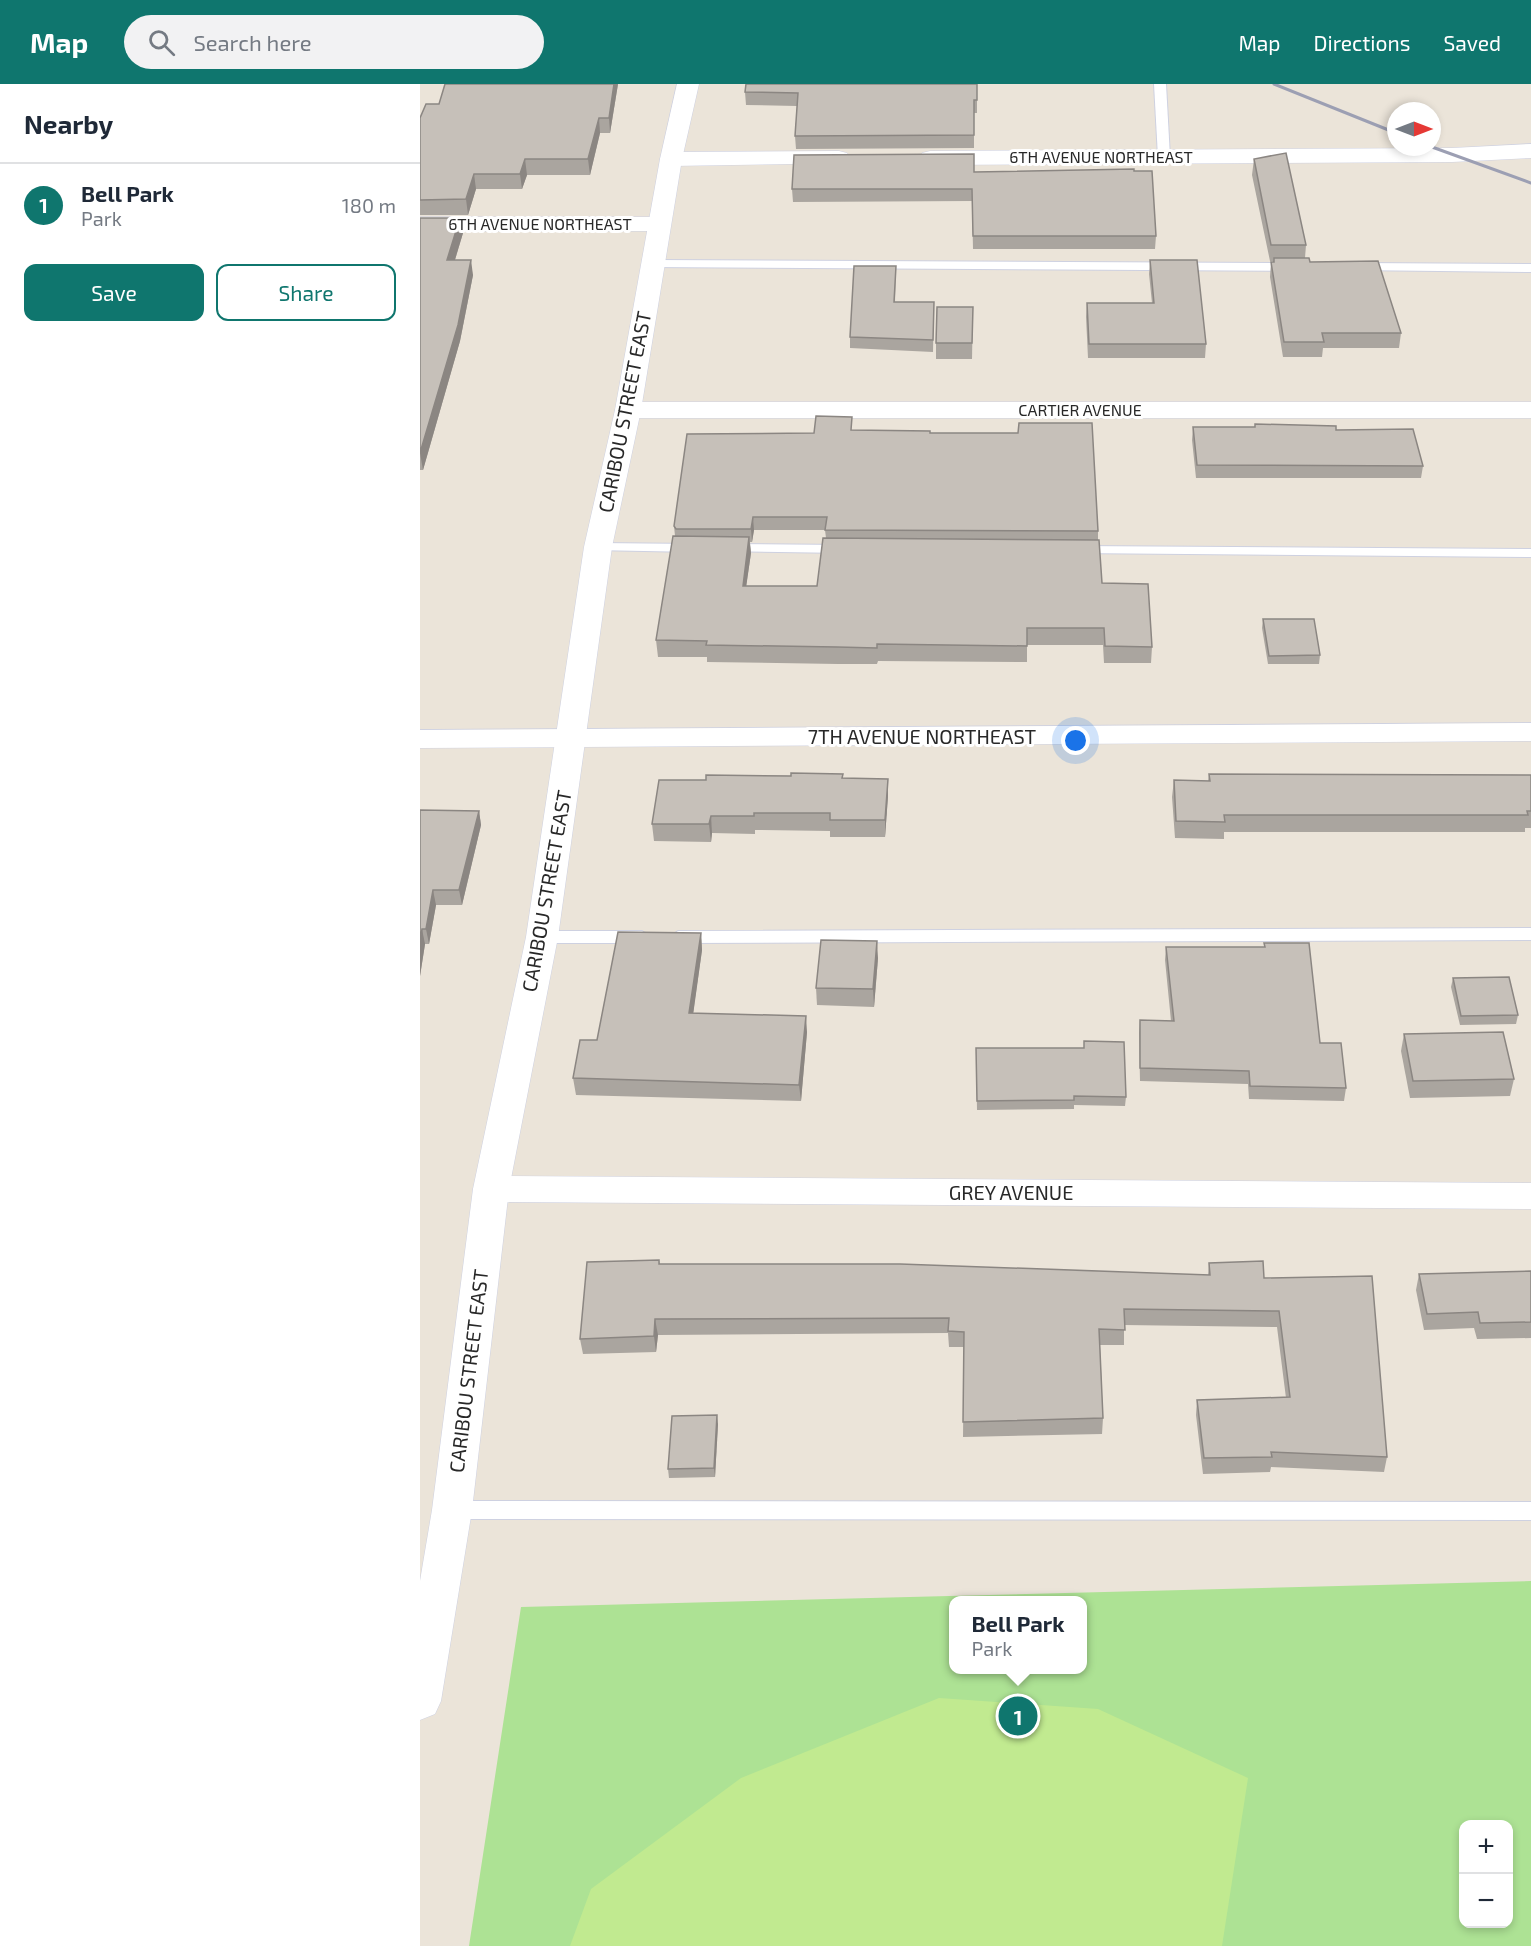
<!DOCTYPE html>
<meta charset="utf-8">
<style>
:root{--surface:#fff;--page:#f2f2f3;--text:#1f2937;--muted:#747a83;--line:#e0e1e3;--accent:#0f766e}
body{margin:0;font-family:"Exo 2",sans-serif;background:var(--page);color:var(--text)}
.controls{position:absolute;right:18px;bottom:18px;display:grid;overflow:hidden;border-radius:12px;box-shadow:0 3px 9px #0003}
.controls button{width:54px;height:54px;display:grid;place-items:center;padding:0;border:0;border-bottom:2px solid var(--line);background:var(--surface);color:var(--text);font:30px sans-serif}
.compass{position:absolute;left:967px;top:18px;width:54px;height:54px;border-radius:50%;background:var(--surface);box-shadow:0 3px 9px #0003;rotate:90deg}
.you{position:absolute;left:656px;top:657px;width:21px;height:21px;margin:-15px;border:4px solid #fff;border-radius:50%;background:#1a73e8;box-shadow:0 0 0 9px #1a73e833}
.badge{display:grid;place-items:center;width:39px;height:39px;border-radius:50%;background:var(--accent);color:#fff;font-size:20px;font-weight:700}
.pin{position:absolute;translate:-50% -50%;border:3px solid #fff;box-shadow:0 2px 6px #0006}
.popup{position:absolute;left:529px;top:1512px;width:138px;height:78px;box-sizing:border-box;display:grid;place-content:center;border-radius:12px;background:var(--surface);filter:drop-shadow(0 2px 4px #0005);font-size:20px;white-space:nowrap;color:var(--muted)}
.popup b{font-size:22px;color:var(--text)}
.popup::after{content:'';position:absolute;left:50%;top:100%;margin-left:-12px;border:12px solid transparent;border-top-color:var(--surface)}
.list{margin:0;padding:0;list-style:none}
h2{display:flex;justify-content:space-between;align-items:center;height:78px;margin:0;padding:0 24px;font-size:26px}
h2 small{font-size:20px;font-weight:400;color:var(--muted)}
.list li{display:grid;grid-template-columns:39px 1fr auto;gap:18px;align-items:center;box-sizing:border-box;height:84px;padding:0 24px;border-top:2px solid var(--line)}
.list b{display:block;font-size:22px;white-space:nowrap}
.list p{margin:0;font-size:20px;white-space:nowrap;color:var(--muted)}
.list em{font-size:20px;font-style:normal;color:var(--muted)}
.actions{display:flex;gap:12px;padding:18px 24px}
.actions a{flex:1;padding:14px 0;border:2px solid var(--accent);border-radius:12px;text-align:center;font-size:21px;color:var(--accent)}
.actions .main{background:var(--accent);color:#fff}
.icon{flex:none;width:33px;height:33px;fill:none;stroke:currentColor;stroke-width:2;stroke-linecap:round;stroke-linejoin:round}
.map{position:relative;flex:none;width:1111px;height:1862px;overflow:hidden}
header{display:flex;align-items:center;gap:36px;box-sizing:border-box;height:84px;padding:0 30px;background:var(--accent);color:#fff}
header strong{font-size:28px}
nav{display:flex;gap:33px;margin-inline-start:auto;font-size:21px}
.search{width:420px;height:54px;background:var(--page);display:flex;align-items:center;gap:15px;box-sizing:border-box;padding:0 21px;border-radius:33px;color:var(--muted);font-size:22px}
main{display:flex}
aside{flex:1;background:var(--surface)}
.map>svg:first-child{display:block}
.green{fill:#ade294;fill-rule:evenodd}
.pitch{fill:#c1ea90}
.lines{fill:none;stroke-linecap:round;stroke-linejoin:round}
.lane-casing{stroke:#ced1e1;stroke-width:2}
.street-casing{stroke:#ced1e1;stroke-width:1}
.secondary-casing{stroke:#ced1e1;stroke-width:1}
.lane{fill:#fff;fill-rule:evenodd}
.street{fill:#fff;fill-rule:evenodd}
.secondary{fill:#fff;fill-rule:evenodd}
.rail{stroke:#9c9fb3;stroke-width:3}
.wall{fill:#aaa59f;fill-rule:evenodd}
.shaded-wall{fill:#8b8682}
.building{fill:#c6c0b9;stroke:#8b8682;stroke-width:1.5}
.labels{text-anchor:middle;stroke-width:6;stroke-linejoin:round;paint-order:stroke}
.far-street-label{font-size:16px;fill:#282828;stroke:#fff}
.street-label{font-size:20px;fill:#282828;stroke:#fff}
</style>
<header>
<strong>Map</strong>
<div class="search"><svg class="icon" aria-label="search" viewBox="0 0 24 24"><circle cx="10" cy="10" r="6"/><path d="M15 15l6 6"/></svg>Search here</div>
<nav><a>Map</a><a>Directions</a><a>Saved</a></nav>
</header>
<main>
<aside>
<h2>Nearby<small></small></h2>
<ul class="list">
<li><span class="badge">1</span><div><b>Bell Park</b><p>Park</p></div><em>180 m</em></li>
</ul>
<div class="actions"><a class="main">Save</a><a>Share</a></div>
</aside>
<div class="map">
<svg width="1111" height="1862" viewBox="0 0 1111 1862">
<rect width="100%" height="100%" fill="#ebe4d9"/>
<!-- green -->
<path class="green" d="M1111,1497V1862H49L101,1523ZM534,1516H662V1586H534ZM1044,1740H1088V1840H1044Z"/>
<!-- pitch -->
<polygon class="pitch" points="519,1614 678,1625 828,1694 802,1862 150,1862 171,1805 321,1694"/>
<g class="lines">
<defs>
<g id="lane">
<polygon points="734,0 746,0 750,73 744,77 738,73"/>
<polygon points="233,176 873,179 879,183 873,187 228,183 228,177"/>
<polygon points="937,179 1111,180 1111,188 932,186 931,183"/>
<polygon points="178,459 275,460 282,464 275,468 173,466 171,463"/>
<polygon points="306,460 425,461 432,465 425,469 301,467 299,464"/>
<polygon points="657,462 1111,465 1111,473 652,469 650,466"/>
<polygon points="1111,844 1111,856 258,859 249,853 258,847"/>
<polygon points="122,847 222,847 231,853 222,859 122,859 113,853"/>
<polygon points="32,1417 1111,1418 1111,1436 32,1435 24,1432 21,1426 24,1420"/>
</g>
<g id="street">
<polygon points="1111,60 1111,74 1032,78 510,81 502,79 499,74 502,69 510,67 1032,64"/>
<polygon points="419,67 427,69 430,74 427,79 251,82 243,80 240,75 243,70 251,68"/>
<polygon points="0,133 239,133 247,135 250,140 247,145 239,147 0,147"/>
<polygon points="208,318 1111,318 1111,334 208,334 199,331 195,326 199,321"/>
<polygon points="1111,639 1111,657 0,664 0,646"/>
<polygon points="71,1092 1111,1099 1111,1125 71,1118 59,1114 53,1105 59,1096"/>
</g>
<polygon id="secondary" points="257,0 279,0 262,75 221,326 192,463 138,853 89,1105 52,1426 21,1617 15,1630 0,1636 0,1497 12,1426 53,1105 106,853 164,463 195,326 240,75"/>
</defs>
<!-- lane casing -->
<use href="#lane" class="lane-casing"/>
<!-- street casing -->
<use href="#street" class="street-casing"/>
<!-- secondary casing -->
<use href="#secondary" class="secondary-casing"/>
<!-- lane -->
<use href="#lane" class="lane"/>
<!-- street -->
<use href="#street" class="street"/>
<!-- secondary -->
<use href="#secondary" class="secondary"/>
<!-- rail -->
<g class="rail">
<polyline points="854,0 976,49"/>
<polyline points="1012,63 1111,99"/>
</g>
</g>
<!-- wall -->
<g class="wall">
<polygon points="25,0 198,0 190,49 180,49 170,91 107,91 102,105 56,105 48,131 0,131 0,34 19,20"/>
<polygon points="326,0 557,16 557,29 554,29 554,64 376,65 375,52 377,22 326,21 325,8"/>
<polygon points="834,75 886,161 885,174 981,249 979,264 903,264 902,273 863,273 850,193 851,178 853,178 853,177 850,177 832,91"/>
<polygon points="714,87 736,152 735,165 553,165 552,117 373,118 372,105 554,88"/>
<polygon points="0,134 43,149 35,176 53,191 40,257 3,386 0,386"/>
<polygon points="730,176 786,260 785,274 668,274 666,233 667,219 732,219 729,190"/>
<polygon points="476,182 475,218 514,218 513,268 430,264 430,253"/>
<polygon points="553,223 552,275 516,275 516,259"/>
<polygon points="835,340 916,346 1003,382 1001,394 776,394 772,356 773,343 835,343"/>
<path d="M433,346L510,349H598L678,447V456L682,499L732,563L731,579H684L683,561H607V578L458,577L457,580H418L287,578V573H238L236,556L255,452L254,442L394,349ZM334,446H405L406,454L397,502H326L331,469L330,458H332Z"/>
<polygon points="843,535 900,571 899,580 848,580 842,544"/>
<polygon points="789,690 1111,691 1111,744 1105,744 1105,748 804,748 804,755 755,754 752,713 754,696 788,697"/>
<polygon points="423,694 468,695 468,712 465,753 410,753 410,747 335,746 335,750 292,749 291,758 234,757 232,740 286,696"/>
<polygon points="0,726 59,727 61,741 42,821 16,821 9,860 5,860 0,892"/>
<polygon points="281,849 282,866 273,929 387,948 381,1017 156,1011 153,994 177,956"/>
<polygon points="844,859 926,1004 924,1017 829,1015 828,1000 720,997 719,949 720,936 751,937 745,876 746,863 844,863"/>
<polygon points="458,874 454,923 397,921 396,904"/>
<polygon points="1033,894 1098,931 1096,940 1040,941 1031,903"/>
<polygon points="984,950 1094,995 1090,1012 990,1014 981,967"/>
<polygon points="556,964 663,964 706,1013 705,1022 654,1021 654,1025 557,1026"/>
<polygon points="239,1176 240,1180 788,1191 789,1179 844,1194 967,1373 964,1388 851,1383 850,1388 783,1390 776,1331 777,1316 866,1314 857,1243 704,1241 704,1261 680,1261 683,1334 682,1350 543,1353 544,1263 529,1263 528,1249 238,1251 236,1268 163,1270 160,1255"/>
<polygon points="1111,1187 1111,1254 1057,1255 1054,1244 1004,1246 996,1206 999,1190"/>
<polygon points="298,1340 295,1393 249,1394 248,1385"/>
</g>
<!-- shaded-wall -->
<g class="shaded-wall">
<polygon points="194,0 198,0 190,49 189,34"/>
<polygon points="179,34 180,49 170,91 168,75"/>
<polygon points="105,75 107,91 102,105 100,90"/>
<polygon points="54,90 56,105 48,131 46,115"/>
<polygon points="40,134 43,149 30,192 27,176"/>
<polygon points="51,176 53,191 40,257 3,386 0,369"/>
<polygon points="333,433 334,446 332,458 331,445"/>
<polygon points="329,453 331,469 324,518 323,502"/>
<polygon points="468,695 468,712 465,753 465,736"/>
<polygon points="59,727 61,741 42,821 39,806"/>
<polygon points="291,732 292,749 291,758 289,740"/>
<polygon points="13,806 16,821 9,860 6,845"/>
<polygon points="2,845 5,860 0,892 0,857"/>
<polygon points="281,849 282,866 271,946 269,929"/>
<polygon points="457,857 458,874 454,923 453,905"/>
<polygon points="386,932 387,948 381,1017 379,1001"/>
<polygon points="235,1235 238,1251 236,1268 234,1252"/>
<polygon points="297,1331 298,1340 295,1393 294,1384"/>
</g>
<!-- building -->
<g class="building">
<polygon points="25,0 194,0 189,34 179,34 168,75 105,75 100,90 54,90 46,115 0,116 0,34 6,20 19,20"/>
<polygon points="326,0 557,0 557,16 554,16 554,51 375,52 378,9 325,8"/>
<polygon points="866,69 886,161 851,161 834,75"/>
<polygon points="554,70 554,88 714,85 714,87 732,87 736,152 553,152 552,105 372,105 374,71"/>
<polygon points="0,134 40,134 27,176 51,176 38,241 0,369"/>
<polygon points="854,174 889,174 890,178 958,177 981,249 902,249 904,258 864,258 851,178 854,178"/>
<polygon points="730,176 777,176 786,260 669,260 667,219 734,219"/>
<polygon points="434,182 476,182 474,218 514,218 513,256 430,253"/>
<polygon points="517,223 553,223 552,259 516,259"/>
<polygon points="396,332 432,333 431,346 510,347 510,349 598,349 599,339 672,339 678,447 405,446 407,433 333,433 331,445 256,445 254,442 267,350 394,349"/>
<polygon points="835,340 916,342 916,346 993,345 1003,382 777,381 773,343 835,343"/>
<polygon points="253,452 329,453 323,502 397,502 403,454 679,456 682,499 728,500 732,563 685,562 684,544 607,544 607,562 457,560 457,564 417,563 286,561 287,557 236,556"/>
<polygon points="843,535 894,535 900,571 849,572"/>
<polygon points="371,689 423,690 422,694 468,695 465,736 410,736 410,729 334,729 334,732 291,732 289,740 232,740 239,696 286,696 286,691 371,692"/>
<polygon points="789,690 1111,691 1111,727 1107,727 1108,731 804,731 805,738 756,737 754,696 790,697"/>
<polygon points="0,726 59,727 39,806 13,806 6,845 2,845 0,857"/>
<polygon points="198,848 281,849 269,929 386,932 379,1001 153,994 160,956 177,956"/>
<polygon points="401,856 457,857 453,905 396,904"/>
<polygon points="844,859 889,859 900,959 921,959 926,1004 830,1002 829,987 720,984 720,936 754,937 746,863 845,863"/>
<polygon points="1089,893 1098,931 1041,932 1033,894"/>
<polygon points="1083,948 1094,995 993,997 984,950"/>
<polygon points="664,957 704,958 706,1013 654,1012 654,1016 557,1017 556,964 664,964"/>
<polygon points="239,1176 239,1180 480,1180 790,1191 789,1179 843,1177 844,1194 952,1192 967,1373 851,1368 852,1373 784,1374 777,1316 870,1313 859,1227 704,1225 705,1246 679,1245 683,1334 543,1338 544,1248 528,1247 529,1234 235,1235 234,1252 160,1255 167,1178"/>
<polygon points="1111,1187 1111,1238 1060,1239 1058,1228 1007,1230 999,1190"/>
<polygon points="297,1331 294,1384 248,1385 252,1332"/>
</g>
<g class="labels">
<!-- far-street labels -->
<g class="far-street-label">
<text x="681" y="79">6TH AVENUE NORTHEAST</text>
<text x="120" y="146">6TH AVENUE NORTHEAST</text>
<text x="660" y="332">CARTIER AVENUE</text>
</g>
<!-- street labels -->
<g class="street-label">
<text transform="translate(205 328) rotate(-79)" y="7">CARIBOU STREET EAST</text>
<text x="502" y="660">7TH AVENUE NORTHEAST</text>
<text transform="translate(127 807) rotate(-80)" y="7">CARIBOU STREET EAST</text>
<text x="591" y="1116">GREY AVENUE</text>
<text transform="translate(49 1287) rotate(-83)" y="7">CARIBOU STREET EAST</text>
</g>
</g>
</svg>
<div class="controls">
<button>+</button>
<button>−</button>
</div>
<svg class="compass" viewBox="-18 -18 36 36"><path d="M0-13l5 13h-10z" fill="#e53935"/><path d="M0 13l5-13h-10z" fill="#747a83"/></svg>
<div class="you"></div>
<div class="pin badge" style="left:598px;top:1632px">1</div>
<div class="popup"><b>Bell Park</b>Park</div>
</div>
</main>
